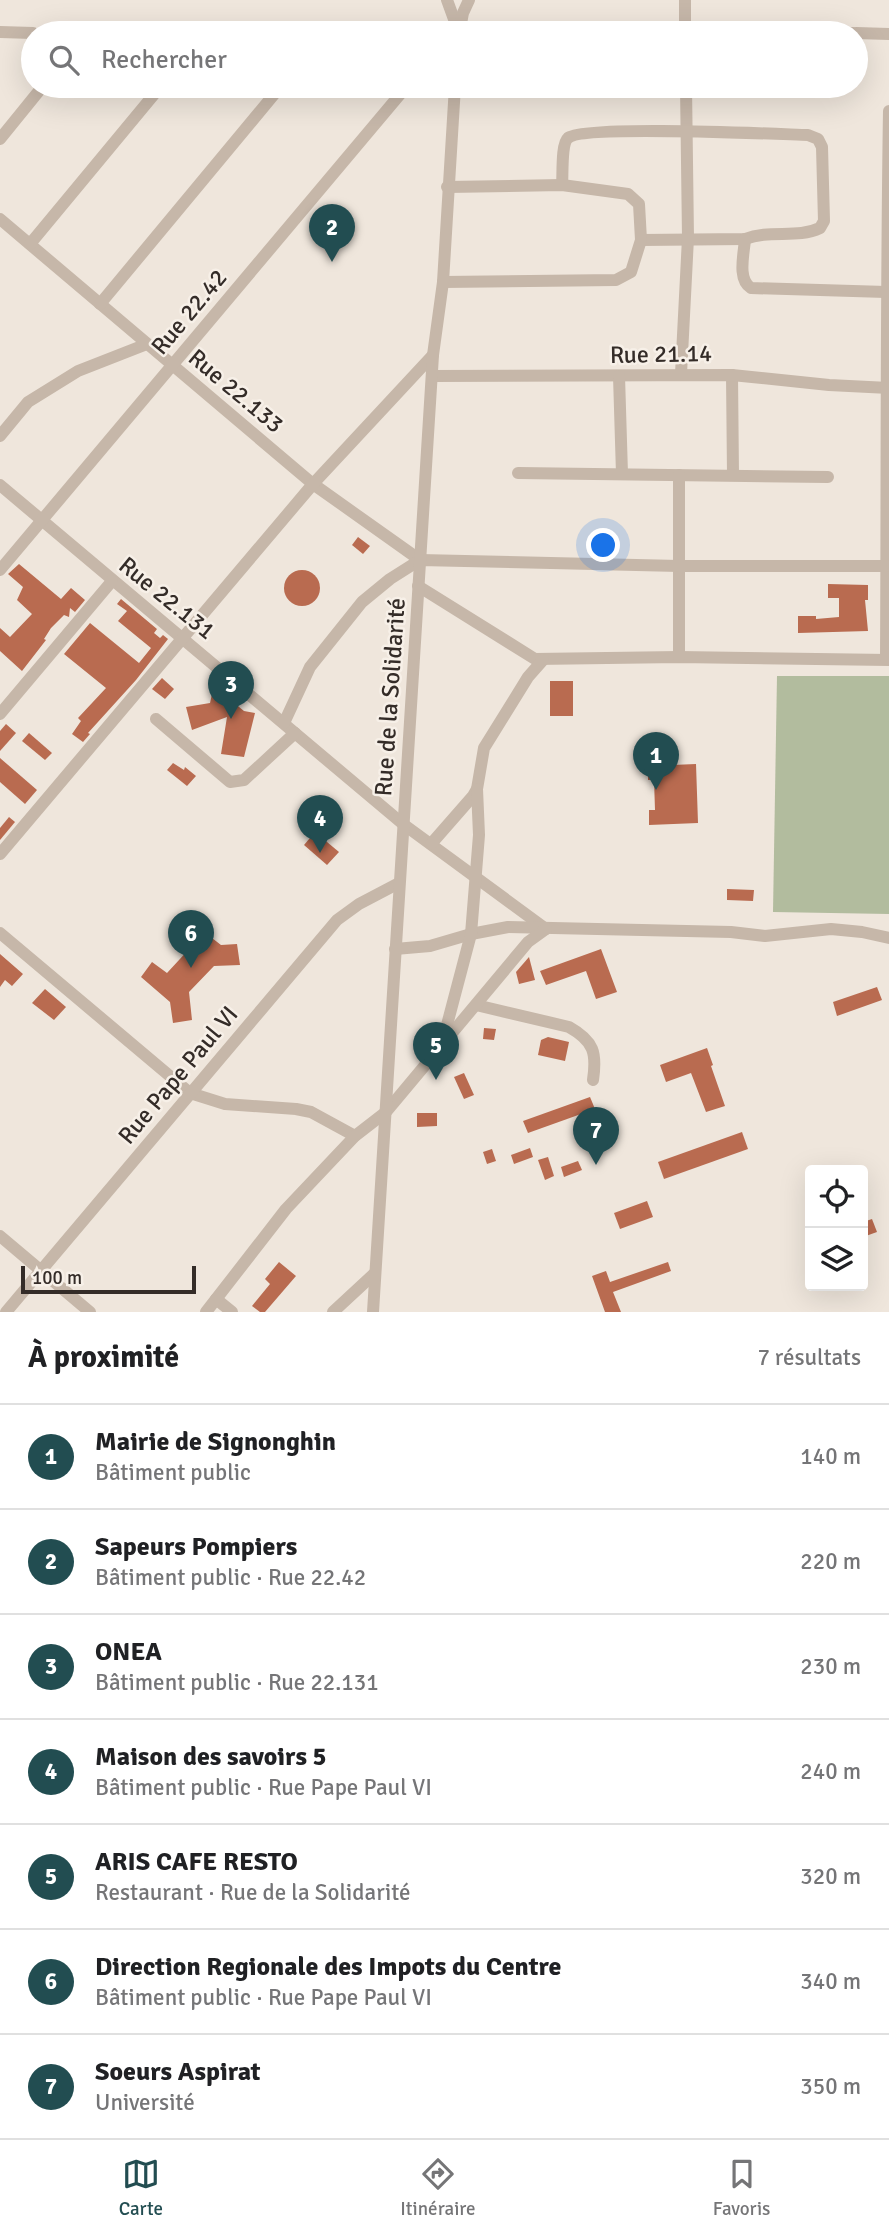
<!DOCTYPE html>
<html lang="fr">
<meta charset="utf-8">
<style>
:root{--surface:#fff;--page:#f2f2f2;--text:#202124;--muted:#757577;--line:#e0e0e0;--accent:#224d51}
body{margin:0;font-family:Signika,sans-serif;background:var(--page);color:var(--text)}
.controls{position:absolute;right:21px;bottom:21px;display:grid;overflow:hidden;border-radius:7px;box-shadow:0 7px 28px #0002}
.controls button{width:63px;height:63px;display:grid;place-items:center;padding:0;border:0;border-bottom:2px solid var(--line);background:var(--surface);color:var(--text);font:35px sans-serif}
.scale{position:absolute;left:21px;bottom:18px;width:175px;box-sizing:border-box;padding-left:7px;border:4px solid #342c28;border-top:0;font-size:19px;line-height:24px;white-space:nowrap;color:#342c28;-webkit-text-stroke:5px #f7f0e8;paint-order:stroke}
.you{position:absolute;left:604px;top:546px;width:24px;height:24px;margin:-18px;border:5px solid #fff;border-radius:50%;background:#1a73e8;box-shadow:0 0 0 10px #1a73e833}
.badge{display:grid;place-items:center;width:46px;height:46px;border-radius:50%;background:var(--accent);color:#fff;font-size:23px;font-weight:700}
.pin{position:absolute;translate:-50% -58px;filter:drop-shadow(0 2px 4px #0008)}
.pin::after{content:'';position:absolute;top:37px;width:24px;height:21px;background:inherit;clip-path:polygon(0 0,100% 0,50% 100%)}
.list{margin:0;padding:0;list-style:none}
h2{display:flex;justify-content:space-between;align-items:center;height:91px;margin:0;padding:0 28px;font-size:30px}
h2 small{font-size:23px;font-weight:400;color:var(--muted)}
.list li{display:grid;grid-template-columns:46px 1fr auto;gap:21px;align-items:center;box-sizing:border-box;height:105px;padding:0 28px;border-top:2px solid var(--line)}
.list b{display:block;font-size:26px;white-space:nowrap}
.list p{margin:0;font-size:23px;white-space:nowrap;color:var(--muted)}
.list em{font-size:23px;font-style:normal;color:var(--muted)}
.icon{flex:none;width:38px;height:38px;fill:none;stroke:currentColor;stroke-width:2;stroke-linecap:round;stroke-linejoin:round}
.map{position:relative;flex:none;width:889px;height:1312px;overflow:hidden}
.search{position:absolute;background:var(--surface);box-shadow:0 7px 28px #0002;left:21px;right:21px;top:21px;height:77px;display:flex;align-items:center;gap:18px;box-sizing:border-box;padding:0 24px;border-radius:38px;color:var(--muted);font-size:26px}
.sheet{height:826px;background:var(--surface)}
nav{display:flex;justify-content:space-around;align-items:center;box-sizing:border-box;height:98px;border-top:2px solid var(--line);background:var(--surface);font-size:19px;color:var(--muted)}
nav a{display:grid;justify-items:center;gap:4px}
nav .on{color:var(--accent)}
.map>svg:first-child{display:block}
.green{fill:#b2bc9e}
.building{fill:#b96b50}
.lines{fill:none;stroke-linecap:round;stroke-linejoin:round}
.minor{stroke:#c6b7a9;stroke-width:12}
.labels{text-anchor:middle;stroke-width:5;stroke-linejoin:round;paint-order:stroke}
.street-label{font-size:24px;fill:#342c28;stroke:#f7f0e8}
</style>
<div class="map">
<svg width="889" height="1312" viewBox="0 0 889 1312">
<rect width="100%" height="100%" fill="#efe6dc"/>
<!-- green -->
<polygon class="green" points="777,676 889,676 889,914 773,912"/>
<!-- building -->
<g class="building">
<polygon points="358,537 370,546 363,554 352,545"/>
<polygon points="19,564 61,599 71,588 85,600 75,612 70,608 69,617 64,615 51,628 44,639 46,640 22,671 0,651 0,628 10,637 32,614 17,600 23,587 8,574"/>
<circle cx="302" cy="588" r="18"/>
<polygon points="828,584 868,585 868,600 865,600 868,631 798,633 798,616 816,616 816,619 839,617 839,598 828,598"/>
<polygon points="121,599 157,629 154,633 160,638 163,635 168,639 136,680 88,733 90,734 83,742 72,734 81,721 78,718 106,688 64,654 90,623 139,663 151,648 118,621 127,611 117,604"/>
<polygon points="162,678 174,689 165,699 152,689"/>
<rect x="550" y="681" width="23" height="35"/>
<polygon points="230,690 233,702 244,711 255,713 244,757 221,754 227,717 192,730 186,707 210,703 212,694"/>
<polygon points="6,724 16,733 0,751 0,731"/>
<polygon points="29,733 52,753 45,760 22,741"/>
<polygon points="0,758 37,790 25,804 0,782"/>
<polygon points="173,763 184,770 185,767 196,776 187,786 167,770"/>
<polygon points="696,764 698,823 649,825 649,810 655,810 654,780 648,780 648,766"/>
<polygon points="9,817 15,822 0,840 0,828"/>
<polygon points="315,832 339,852 327,865 304,845"/>
<polygon points="727,889 754,890 753,901 727,900"/>
<polygon points="190,921 221,945 237,944 240,965 214,966 189,992 192,1020 173,1023 170,1002 141,977 152,962 167,973 191,947 174,933"/>
<polygon points="601,949 617,992 596,999 586,971 546,985 540,971"/>
<polygon points="0,954 23,974 12,986 5,980 0,987"/>
<polygon points="529,957 535,980 519,984 516,972"/>
<polygon points="877,987 882,1000 837,1016 833,1002"/>
<polygon points="45,989 66,1007 54,1020 32,1003"/>
<polygon points="484,1028 496,1029 494,1040 483,1039"/>
<polygon points="548,1037 569,1042 565,1061 538,1055 541,1040"/>
<polygon points="707,1048 713,1065 711,1066 725,1106 706,1112 691,1073 666,1082 660,1065"/>
<polygon points="464,1073 474,1095 464,1099 454,1077"/>
<polygon points="590,1097 595,1109 528,1133 523,1121"/>
<polygon points="417,1113 437,1113 437,1126 417,1127"/>
<polygon points="742,1132 748,1149 664,1179 658,1162"/>
<polygon points="530,1148 533,1157 514,1164 511,1155"/>
<polygon points="492,1149 496,1161 487,1164 483,1152"/>
<polygon points="548,1157 554,1176 545,1180 538,1160"/>
<polygon points="578,1161 582,1170 564,1177 561,1167"/>
<polygon points="647,1201 653,1217 620,1229 614,1213"/>
<polygon points="872,1219 877,1232 863,1237 863,1222"/>
<polygon points="279,1262 296,1276 265,1312 260,1312 252,1306 270,1284 265,1279"/>
<polygon points="668,1262 671,1271 613,1292 621,1312 605,1312 592,1276 606,1271 610,1282"/>
</g>
<g class="lines">
<!-- minor -->
<g class="minor">
<polyline points="447,0 459,33"/>
<polyline points="460,29 463,13 469,0"/>
<polyline points="0,32 33,33"/>
<polyline points="557,33 853,33"/>
<polyline points="685,33 685,0"/>
<polyline points="856,33 889,34"/>
<polyline points="0,139 43,86"/>
<path d="M562,185C563,175 561,144 568,138C582,125 775,134 808,135L818,139L822,147L824,221L820,228C797,239 770,229 745,239L641,240"/>
<polyline points="0,219 313,484 420,560"/>
<path d="M745,239C744,254 737,279 751,288L886,292"/>
<polyline points="30,244 161,86"/>
<polyline points="443,282 616,280 631,272 641,240 639,204 628,194 562,185 447,187"/>
<polyline points="100,304 281,86"/>
<polyline points="681,374 688,238 686,86"/>
<polyline points="732,375 733,475"/>
<polyline points="432,376 732,375 829,385 889,388"/>
<polyline points="619,376 622,474"/>
<polyline points="0,436 28,402 78,371 147,344"/>
<polyline points="518,473 828,477"/>
<polyline points="0,485 403,824 546,929"/>
<polyline points="0,570 402,92 413,86"/>
<polyline points="418,586 535,659 679,657 889,660"/>
<polyline points="679,657 679,475"/>
<path d="M886,659C887,477 886,294 889,111"/>
<polyline points="0,714 112,581"/>
<polyline points="156,719 230,782 244,780 295,733"/>
<polyline points="284,723 310,667 362,602 390,579 420,560 679,566 886,566"/>
<polyline points="431,844 473,796 477,789 484,748 528,677 543,660"/>
<polyline points="0,854 313,484 433,355"/>
<polyline points="0,933 190,1093 225,1104 296,1109 311,1112 355,1136"/>
<polyline points="395,949 430,946 471,934 508,927 731,932 765,936 831,929 862,932 889,938"/>
<path d="M476,1005L569,1027C594,1041 597,1053 593,1080"/>
<polyline points="443,1040 471,934 479,835 477,789"/>
<polyline points="0,1236 90,1312"/>
<polyline points="216,1299 232,1312"/>
<polyline points="6,1312 337,920 359,904 399,883"/>
<polyline points="206,1312 286,1209 355,1136 386,1112 528,942 546,929"/>
<polyline points="333,1312 375,1273"/>
<polyline points="373,1312 433,355 443,282 455,86"/>
</g>
</g>
<g class="labels">
<!-- street labels -->
<g class="street-label">
<text transform="translate(189 312) rotate(-50)" y="8">Rue 22.42</text>
<text transform="translate(661 354) rotate(-1)" y="8">Rue 21.14</text>
<text transform="translate(236 391) rotate(40)" y="8">Rue 22.133</text>
<text transform="translate(167 598) rotate(39)" y="8">Rue 22.131</text>
<text transform="translate(390 697) rotate(-86)" y="8">Rue de la Solidarité</text>
<text transform="translate(178 1075) rotate(-50)" y="8">Rue Pape Paul VI</text>
</g>
</g>
</svg>
<div class="controls">
<button><svg class="icon" aria-label="locate" viewBox="0 0 24 24"><circle cx="12" cy="12" r="6"/><path d="M12 2v4M12 18v4M2 12h4M18 12h4"/></svg></button>
<button><svg class="icon" aria-label="layers" viewBox="0 0 24 24"><path d="M12 4l9 5-9 5-9-5zM3 14l9 5 9-5"/></svg></button>
</div>
<div class="scale">100 m</div>
<div class="you"></div>
<div class="pin badge" style="left:656px;top:790px">1</div>
<div class="pin badge" style="left:332px;top:262px">2</div>
<div class="pin badge" style="left:231px;top:719px">3</div>
<div class="pin badge" style="left:320px;top:853px">4</div>
<div class="pin badge" style="left:436px;top:1080px">5</div>
<div class="pin badge" style="left:191px;top:968px">6</div>
<div class="pin badge" style="left:596px;top:1165px">7</div>
<div class="search"><svg class="icon" aria-label="search" viewBox="0 0 24 24"><circle cx="10" cy="10" r="6"/><path d="M15 15l6 6"/></svg>Rechercher</div>
</div>
<section class="sheet">
<h2>À proximité<small>7 résultats</small></h2>
<ul class="list">
<li><span class="badge">1</span><div><b>Mairie de Signonghin</b><p>Bâtiment public</p></div><em>140 m</em></li>
<li><span class="badge">2</span><div><b>Sapeurs Pompiers</b><p>Bâtiment public · Rue 22.42</p></div><em>220 m</em></li>
<li><span class="badge">3</span><div><b>ONEA</b><p>Bâtiment public · Rue 22.131</p></div><em>230 m</em></li>
<li><span class="badge">4</span><div><b>Maison des savoirs 5</b><p>Bâtiment public · Rue Pape Paul VI</p></div><em>240 m</em></li>
<li><span class="badge">5</span><div><b>ARIS CAFE RESTO</b><p>Restaurant · Rue de la Solidarité</p></div><em>320 m</em></li>
<li><span class="badge">6</span><div><b>Direction Regionale des Impots du Centre</b><p>Bâtiment public · Rue Pape Paul VI</p></div><em>340 m</em></li>
<li><span class="badge">7</span><div><b>Soeurs Aspirat</b><p>Université</p></div><em>350 m</em></li>
</ul>
</section>
<nav>
<a class="on"><svg class="icon" aria-label="map" viewBox="0 0 24 24"><path d="M3 6l6-2 6 2 6-2v14l-6 2-6-2-6 2zM9 4v14M15 6v14"/></svg>Carte</a>
<a><svg class="icon" aria-label="directions" viewBox="0 0 24 24"><path d="M12 3l9 9-9 9-9-9zM9 14v-3h6M13 9l2 2-2 2"/></svg>Itinéraire</a>
<a><svg class="icon" aria-label="saved" viewBox="0 0 24 24"><path d="M7 4h10v16l-5-4-5 4z"/></svg>Favoris</a>
</nav>
